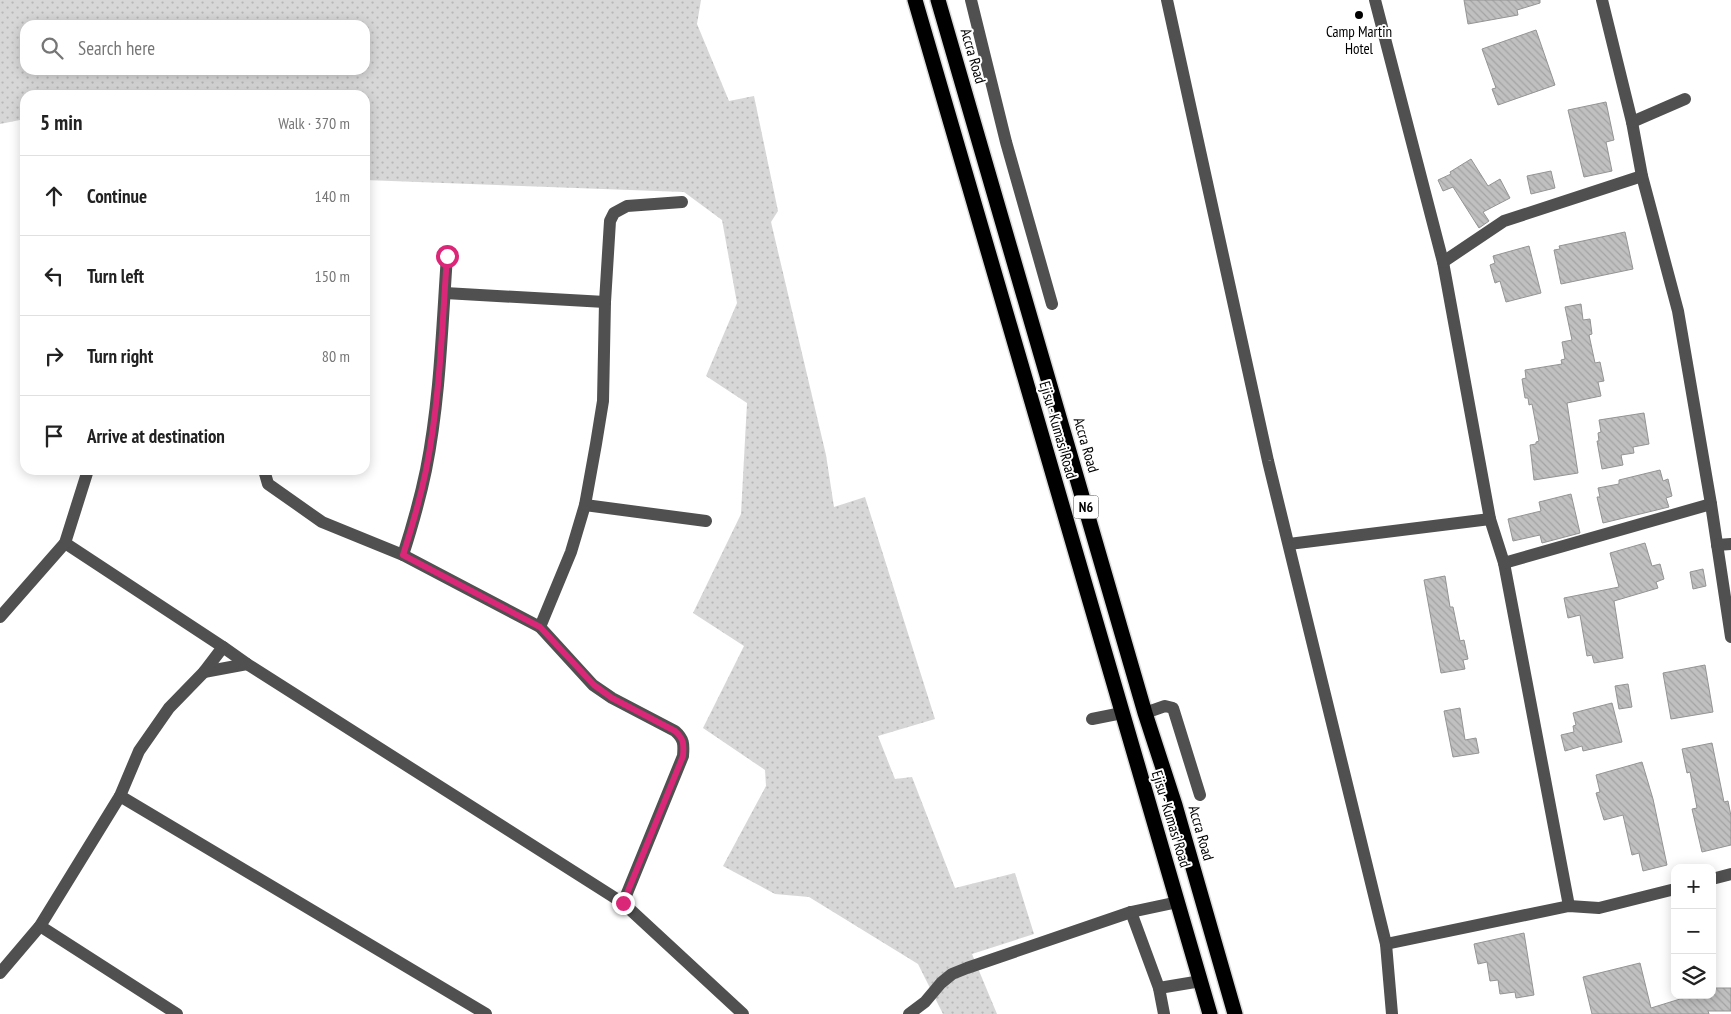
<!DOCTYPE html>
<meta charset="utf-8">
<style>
:root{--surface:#fff;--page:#f2f2f2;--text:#222;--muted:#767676;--line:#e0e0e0}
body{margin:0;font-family:"PT Sans Narrow",sans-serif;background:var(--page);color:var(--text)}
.controls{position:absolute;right:15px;bottom:15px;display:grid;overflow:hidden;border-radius:10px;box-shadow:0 2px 12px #0003}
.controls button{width:45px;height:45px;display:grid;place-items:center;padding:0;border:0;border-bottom:1px solid var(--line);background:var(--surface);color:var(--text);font:25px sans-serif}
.stop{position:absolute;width:15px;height:15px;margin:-11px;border:4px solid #db2777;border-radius:50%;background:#fff}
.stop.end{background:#db2777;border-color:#fff;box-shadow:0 1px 5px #0008}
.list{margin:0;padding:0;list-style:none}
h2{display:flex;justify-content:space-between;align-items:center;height:65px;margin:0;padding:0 20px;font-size:21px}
h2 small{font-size:16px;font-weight:400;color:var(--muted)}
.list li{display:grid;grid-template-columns:32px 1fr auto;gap:15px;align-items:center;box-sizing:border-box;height:80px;padding:0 20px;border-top:1px solid var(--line)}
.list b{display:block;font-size:19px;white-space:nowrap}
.list em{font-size:16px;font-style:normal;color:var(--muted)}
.icon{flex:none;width:28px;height:28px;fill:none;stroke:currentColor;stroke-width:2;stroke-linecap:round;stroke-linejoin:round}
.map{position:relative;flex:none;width:1731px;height:1014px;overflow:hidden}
.search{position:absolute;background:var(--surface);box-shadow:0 2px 12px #0003;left:20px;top:20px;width:350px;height:55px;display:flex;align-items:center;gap:12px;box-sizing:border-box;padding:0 18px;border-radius:15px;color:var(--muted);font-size:19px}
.panel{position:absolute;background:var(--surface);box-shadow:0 2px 12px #0003;left:20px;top:90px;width:350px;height:385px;border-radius:15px}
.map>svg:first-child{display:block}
.grass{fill:url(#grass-dots);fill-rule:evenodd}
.building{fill:url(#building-back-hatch);stroke:#949494}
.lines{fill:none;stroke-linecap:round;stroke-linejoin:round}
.highway-casing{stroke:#dbdbdb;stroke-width:18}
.minor{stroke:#505050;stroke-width:12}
.highway{stroke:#000;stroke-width:15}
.route{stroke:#db2777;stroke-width:6}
.poi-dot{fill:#000;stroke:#fff;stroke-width:2}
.labels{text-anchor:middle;stroke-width:4;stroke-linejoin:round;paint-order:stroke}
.shield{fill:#fff;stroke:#4c4c4c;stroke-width:1}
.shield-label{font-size:14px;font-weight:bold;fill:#000}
.poi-label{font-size:15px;fill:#000;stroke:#fff}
.street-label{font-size:15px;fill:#000;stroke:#fff}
</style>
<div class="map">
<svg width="1731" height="1014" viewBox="0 0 1731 1014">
<defs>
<pattern id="grass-dots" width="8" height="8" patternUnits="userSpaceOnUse" patternTransform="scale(1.25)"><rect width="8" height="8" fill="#d7d7d7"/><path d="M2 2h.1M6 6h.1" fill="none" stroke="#b7b7b7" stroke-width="1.8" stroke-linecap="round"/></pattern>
<pattern id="building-back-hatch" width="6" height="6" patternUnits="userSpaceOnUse" patternTransform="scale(1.25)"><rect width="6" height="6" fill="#c0c0c0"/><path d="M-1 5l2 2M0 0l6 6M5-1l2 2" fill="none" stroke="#a3a3a3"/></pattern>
</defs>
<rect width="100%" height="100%" fill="#fff"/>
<!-- grass -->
<path class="grass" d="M0,0H701L697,24L729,101L754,96L778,211L771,222L826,455L834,507L865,497L935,719L878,736L895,779L912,777L955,888L1015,873L1034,934L972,954L997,1014H943L918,964L809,897L775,894L723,866L766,786L765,770L703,728L744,646L693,613L741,514L747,403L706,376L737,303L722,220L684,192L365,180V95H25V119L0,124ZM25,25H365V70H25Z"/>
<!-- building -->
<g class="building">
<polygon points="1464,0 1540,0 1540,3 1517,10 1518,15 1468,24"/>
<polygon points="1536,30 1555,85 1498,105 1492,89 1496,88 1482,49"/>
<polygon points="1606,102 1614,140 1606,142 1612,171 1584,177 1568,110"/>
<polygon points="1471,159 1488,186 1500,179 1510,198 1483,212 1489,221 1479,228 1453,187 1443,191 1438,180 1451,174 1450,172"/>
<polygon points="1551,171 1555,188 1531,194 1527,176"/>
<polygon points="1625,232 1633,269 1561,284 1554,250 1560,249 1559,246"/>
<polygon points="1529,246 1541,293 1506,302 1500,281 1495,283 1490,265 1495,263 1493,256"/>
<polygon points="1581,304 1583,320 1590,319 1592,334 1589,335 1595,363 1600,362 1604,381 1598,382 1601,396 1567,403 1578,473 1534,480 1530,445 1536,444 1536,442 1539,441 1532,404 1529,405 1528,398 1525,398 1522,379 1526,378 1525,370 1562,364 1561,360 1565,359 1562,342 1572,340 1565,307"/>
<polygon points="1644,413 1649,444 1633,447 1634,453 1621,455 1623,465 1602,469 1597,441 1599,441 1598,433 1601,432 1599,420"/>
<polygon points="1660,470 1663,481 1668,479 1672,496 1666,498 1669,507 1603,523 1597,497 1600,497 1598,488 1619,484 1619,480"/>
<polygon points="1571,494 1580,533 1542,543 1540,535 1513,541 1508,519 1541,511 1539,502"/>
<polygon points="1645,543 1652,566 1660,564 1664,579 1656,582 1658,588 1614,601 1623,658 1594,663 1592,655 1587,656 1580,615 1568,618 1564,598 1619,587 1610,553"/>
<polygon points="1703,569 1706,586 1693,589 1690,572"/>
<polygon points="1445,576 1450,607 1453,607 1460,641 1464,640 1468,659 1463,660 1465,669 1441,673 1424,580"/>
<polygon points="1705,665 1713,712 1671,719 1663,673"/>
<polygon points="1628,684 1632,707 1619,709 1615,686"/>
<polygon points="1612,703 1622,742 1583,751 1582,746 1565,751 1561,735 1574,732 1573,726 1576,725 1573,713"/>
<polygon points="1460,708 1465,740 1476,738 1479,753 1453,757 1444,711"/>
<polygon points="1712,743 1724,802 1728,801 1731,816 1731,845 1702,852 1692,809 1697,808 1690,772 1687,773 1682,749"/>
<polygon points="1642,762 1653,799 1667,865 1643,871 1639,853 1632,855 1623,815 1604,820 1596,793 1600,792 1596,775"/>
<polygon points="1524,933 1534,995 1516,998 1515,992 1500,994 1498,980 1490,981 1487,962 1478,964 1474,944"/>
<polygon points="1640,963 1651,1008 1693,995 1713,995 1713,988 1731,988 1731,1011 1708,1011 1709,1014 1592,1014 1583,977"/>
</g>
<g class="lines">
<defs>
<g id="highway">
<polyline points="915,0 1210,1014"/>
<polyline points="938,0 1145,713 1175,805 1235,1014"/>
</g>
</defs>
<!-- highway casing -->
<use href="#highway" class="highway-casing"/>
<!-- minor -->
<g class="minor">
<polyline points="971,0 1006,142 1052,304"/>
<polyline points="1167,0 1268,461 1386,944 1392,1014"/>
<polyline points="1375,0 1443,262 1490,519 1504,563 1569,906"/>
<polyline points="1602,0 1632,122 1642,176 1678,311 1711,504 1731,637"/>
<polyline points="1632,122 1685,99"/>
<polyline points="1443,262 1504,221 1642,176"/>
<polyline points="445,293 605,302"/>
<path d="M264,470L268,484L322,522L403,555L540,627L593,685L612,698L675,731C684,739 684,744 683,756L623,903"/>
<polyline points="585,505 706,521"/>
<polyline points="65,543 223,647 247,664 623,903 743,1014"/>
<polyline points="1289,544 1490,519"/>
<polyline points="1717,545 1731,544"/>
<path d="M403,555C412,527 420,499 426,470C440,400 442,327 447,256"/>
<polyline points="1504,563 1711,504"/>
<polyline points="0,617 65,543 88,470"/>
<polyline points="540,627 571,552 585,505 596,444 603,401 605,302 610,221 614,213 627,206 682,202"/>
<polyline points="204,672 247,664"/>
<polyline points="1145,713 1165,706 1173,708 1200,795"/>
<polyline points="1092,719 1122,713"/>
<polyline points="120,796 486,1014"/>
<polyline points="1712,879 1731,874"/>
<polyline points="1131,912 1159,988 1164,1014"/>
<polyline points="40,926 177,1014"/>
<polyline points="1386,944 1569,906 1599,908 1675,889"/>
<polyline points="0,973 40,926 120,796 139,751 169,708 204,672 223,647"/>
<polyline points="1159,988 1201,981"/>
<polyline points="909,1014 925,1002 941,983 952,974 967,968 1131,912 1178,902"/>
</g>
<!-- highway -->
<use href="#highway" class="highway"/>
</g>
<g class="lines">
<!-- route -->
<path class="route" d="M447,256C442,327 440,400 426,470C420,499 412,527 403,555L540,627L594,685L612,698L675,731C684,739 684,744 683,756L623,903"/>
</g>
<!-- markers -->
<circle class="poi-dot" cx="1359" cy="15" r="5"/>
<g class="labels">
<!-- shield labels -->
<rect class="shield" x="1073.5" y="495.5" width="25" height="23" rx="4"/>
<g class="shield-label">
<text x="1086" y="512">N6</text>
</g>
<!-- poi labels -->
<g class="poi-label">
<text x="1359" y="37">Camp Martin<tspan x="1359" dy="17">Hotel</tspan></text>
</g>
<!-- street labels -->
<g class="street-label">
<text transform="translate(973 56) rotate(74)" y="5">Accra Road</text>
<text transform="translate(1058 430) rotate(74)" y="5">Ejisu - Kumasi Road</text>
<text transform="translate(1086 445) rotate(74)" y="5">Accra Road</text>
<text transform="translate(1171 819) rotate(73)" y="5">Ejisu - Kumasi Road</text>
<text transform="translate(1201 833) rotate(74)" y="5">Accra Road</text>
</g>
</g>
</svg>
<div class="controls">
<button>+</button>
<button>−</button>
<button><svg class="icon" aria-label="layers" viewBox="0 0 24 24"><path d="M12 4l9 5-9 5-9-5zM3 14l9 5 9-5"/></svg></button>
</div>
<div class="stop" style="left:447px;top:256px"></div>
<div class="stop end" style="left:623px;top:903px"></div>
<div class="search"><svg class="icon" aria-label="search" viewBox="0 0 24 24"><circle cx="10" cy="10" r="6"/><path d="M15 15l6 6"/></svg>Search here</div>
<section class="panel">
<h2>5 min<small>Walk · 370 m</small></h2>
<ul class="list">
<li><svg class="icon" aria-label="ahead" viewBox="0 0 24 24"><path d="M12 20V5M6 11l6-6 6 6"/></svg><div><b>Continue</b></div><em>140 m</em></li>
<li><svg class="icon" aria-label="left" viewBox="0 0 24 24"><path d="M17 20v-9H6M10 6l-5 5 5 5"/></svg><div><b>Turn left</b></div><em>150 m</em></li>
<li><svg class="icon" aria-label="right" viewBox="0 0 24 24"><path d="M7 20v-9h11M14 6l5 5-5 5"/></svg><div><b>Turn right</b></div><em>80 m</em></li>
<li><svg class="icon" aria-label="arrive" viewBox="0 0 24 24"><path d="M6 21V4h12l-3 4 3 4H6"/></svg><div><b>Arrive at destination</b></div></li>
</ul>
</section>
</div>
